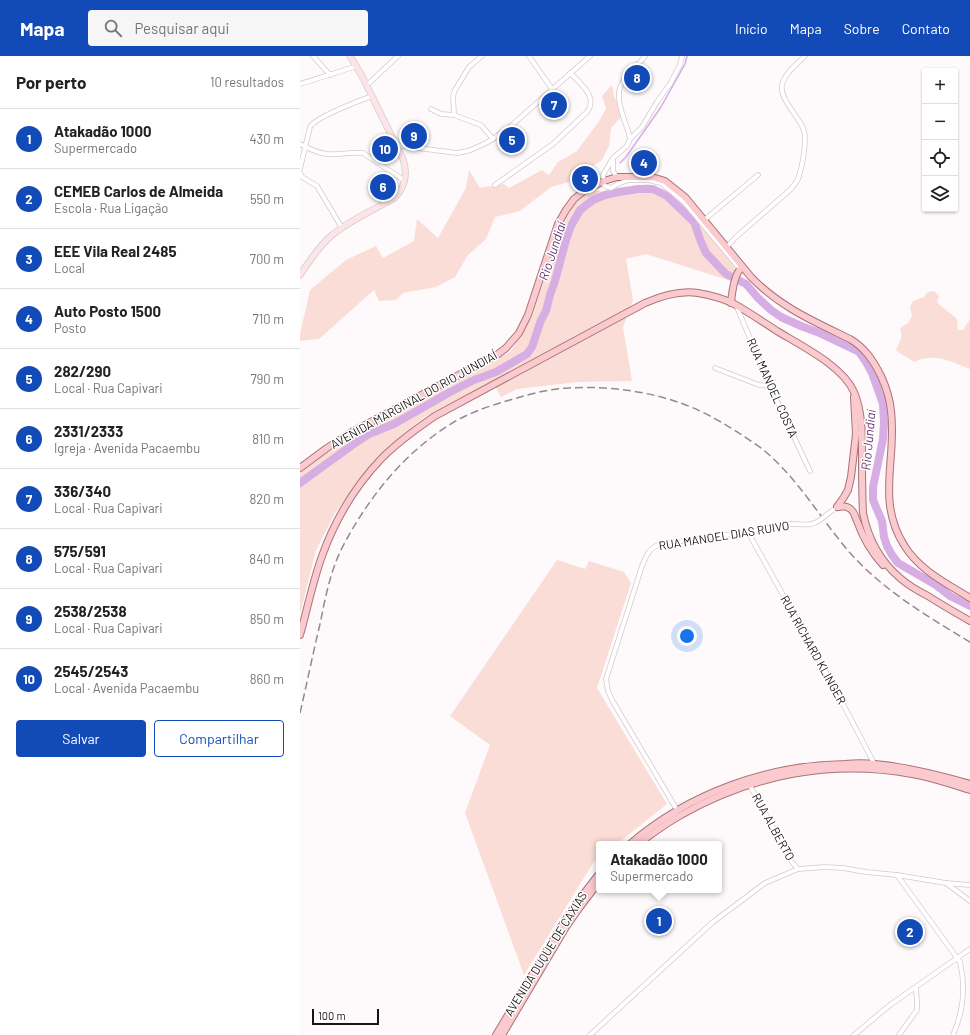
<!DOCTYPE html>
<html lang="pt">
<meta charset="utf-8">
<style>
:root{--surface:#fff;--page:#f6f6f6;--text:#222;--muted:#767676;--line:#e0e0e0;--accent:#124bb7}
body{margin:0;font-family:Barlow,sans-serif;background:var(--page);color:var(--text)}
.controls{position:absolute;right:12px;top:12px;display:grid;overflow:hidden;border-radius:4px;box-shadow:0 1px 3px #0004}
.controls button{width:36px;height:36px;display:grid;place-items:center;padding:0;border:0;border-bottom:1px solid var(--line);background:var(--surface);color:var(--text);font:20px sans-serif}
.scale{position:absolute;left:12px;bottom:10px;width:67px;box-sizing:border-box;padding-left:4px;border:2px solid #181416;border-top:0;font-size:11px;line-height:14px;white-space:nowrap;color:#181416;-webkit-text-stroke:3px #fff;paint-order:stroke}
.you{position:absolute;left:387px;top:580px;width:14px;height:14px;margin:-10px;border:3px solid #fff;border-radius:50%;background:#1a73e8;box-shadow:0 0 0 6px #1a73e833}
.badge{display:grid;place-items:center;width:26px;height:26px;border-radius:50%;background:var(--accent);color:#fff;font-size:13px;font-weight:700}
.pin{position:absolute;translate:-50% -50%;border:2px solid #fff;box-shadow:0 1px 4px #0006}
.popup{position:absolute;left:296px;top:785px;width:126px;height:52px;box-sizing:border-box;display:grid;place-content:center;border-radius:4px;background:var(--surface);filter:drop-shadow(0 1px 3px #0005);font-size:13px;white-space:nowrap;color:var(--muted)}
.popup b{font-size:15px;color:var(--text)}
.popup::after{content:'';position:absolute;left:50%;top:100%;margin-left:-8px;border:8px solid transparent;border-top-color:var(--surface)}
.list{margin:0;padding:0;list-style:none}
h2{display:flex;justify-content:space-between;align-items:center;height:52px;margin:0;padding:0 16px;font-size:17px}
h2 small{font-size:13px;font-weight:400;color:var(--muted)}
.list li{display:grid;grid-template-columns:26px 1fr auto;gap:12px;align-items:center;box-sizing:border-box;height:60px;padding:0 16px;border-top:1px solid var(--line)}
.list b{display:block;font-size:15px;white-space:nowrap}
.list p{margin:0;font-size:13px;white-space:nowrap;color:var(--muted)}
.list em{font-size:13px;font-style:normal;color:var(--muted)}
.actions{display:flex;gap:8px;padding:12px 16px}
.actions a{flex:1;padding:9px 0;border:1px solid var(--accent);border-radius:4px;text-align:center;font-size:14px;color:var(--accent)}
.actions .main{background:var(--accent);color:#fff}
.icon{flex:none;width:22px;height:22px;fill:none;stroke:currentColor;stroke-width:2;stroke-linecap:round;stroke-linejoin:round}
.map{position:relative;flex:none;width:670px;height:979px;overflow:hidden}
header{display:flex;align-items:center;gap:24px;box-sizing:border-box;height:56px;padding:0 20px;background:var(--accent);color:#fff}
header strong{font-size:19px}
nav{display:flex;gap:22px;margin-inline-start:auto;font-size:14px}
.search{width:280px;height:36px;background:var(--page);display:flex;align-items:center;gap:10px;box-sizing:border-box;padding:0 14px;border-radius:4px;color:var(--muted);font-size:15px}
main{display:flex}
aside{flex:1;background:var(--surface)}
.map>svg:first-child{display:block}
.green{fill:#faddd6}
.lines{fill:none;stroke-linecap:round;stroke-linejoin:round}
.stream{stroke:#d7aee4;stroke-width:1.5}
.river{stroke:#d7aee4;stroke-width:8}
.street-casing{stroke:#d4cacd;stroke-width:5.5}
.secondary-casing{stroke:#d4cacd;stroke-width:7}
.primary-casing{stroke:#a87479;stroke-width:8}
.street{stroke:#fff;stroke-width:4}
.secondary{stroke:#fce5e7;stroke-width:5.5}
.primary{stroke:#facace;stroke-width:6}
.rail{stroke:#908b8d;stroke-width:1.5;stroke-dasharray:8 4;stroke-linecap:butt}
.street-bridge-casing{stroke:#d4cacd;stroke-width:5.5;stroke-linecap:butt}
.street-bridge{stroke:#fff;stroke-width:4}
.labels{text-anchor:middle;stroke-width:3;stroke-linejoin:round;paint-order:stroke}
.street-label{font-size:12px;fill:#181416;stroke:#fff}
.water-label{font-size:13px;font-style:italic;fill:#673677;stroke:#fff}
</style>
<header>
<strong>Mapa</strong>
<div class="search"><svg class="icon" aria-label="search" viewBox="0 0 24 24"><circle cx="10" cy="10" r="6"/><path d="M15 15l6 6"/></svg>Pesquisar aqui</div>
<nav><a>Início</a><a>Mapa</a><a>Sobre</a><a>Contato</a></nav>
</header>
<main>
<aside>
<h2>Por perto<small>10 resultados</small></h2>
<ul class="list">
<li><span class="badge">1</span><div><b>Atakadão 1000</b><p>Supermercado</p></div><em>430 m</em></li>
<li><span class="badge">2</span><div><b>CEMEB Carlos de Almeida</b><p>Escola · Rua Ligação</p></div><em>550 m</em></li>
<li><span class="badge">3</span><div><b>EEE Vila Real 2485</b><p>Local</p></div><em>700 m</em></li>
<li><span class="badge">4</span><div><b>Auto Posto 1500</b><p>Posto</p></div><em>710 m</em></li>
<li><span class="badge">5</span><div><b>282/290</b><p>Local · Rua Capivari</p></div><em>790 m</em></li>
<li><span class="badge">6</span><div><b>2331/2333</b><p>Igreja · Avenida Pacaembu</p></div><em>810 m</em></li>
<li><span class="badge">7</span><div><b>336/340</b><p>Local · Rua Capivari</p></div><em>820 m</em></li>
<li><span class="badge">8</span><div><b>575/591</b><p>Local · Rua Capivari</p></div><em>840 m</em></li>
<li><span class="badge">9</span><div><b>2538/2538</b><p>Local · Rua Capivari</p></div><em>850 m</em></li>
<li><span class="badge">10</span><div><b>2545/2543</b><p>Local · Avenida Pacaembu</p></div><em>860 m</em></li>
</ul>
<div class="actions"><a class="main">Salvar</a><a>Compartilhar</a></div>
</aside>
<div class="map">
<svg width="670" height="979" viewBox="0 0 670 979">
<rect width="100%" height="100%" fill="#fef9fb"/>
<!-- green -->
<g class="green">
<polygon points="312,29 314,40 323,59 311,72 309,90 302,104 269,126 251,131 220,155 195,161 186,183 168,199 155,221 136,231 103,237 96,244 79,245 74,234 19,283 0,285 0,278 10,234 46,204 76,190 83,202 114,185 117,163 138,182 166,132 169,114 180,132 204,128 209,132 242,114 249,119 258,106 277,95 300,64 306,52 302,40"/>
<polygon points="348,128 363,133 388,152 434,210 435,214 431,225 346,198 326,203 333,244 323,271 332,325 278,326 217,333 201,341 192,325 123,362 78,400 35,457 16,494 0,558 0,417 21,401 73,368 123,343 210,296 232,261 261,173 275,146 295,134 304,136"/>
<path d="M634,235L639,240L637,246C643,253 651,257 657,263L658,274H663L670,263V313C651,306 635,296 614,306C608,301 601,299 596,294C599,286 604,283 600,273L603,270L608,267L612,260L610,251L613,245L624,241L628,236Z"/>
<polygon points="257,504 285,513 289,505 324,516 331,527 297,632 367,748 317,788 299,788 299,802 293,807 224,919 165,757 190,689 150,660"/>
</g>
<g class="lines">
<!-- stream -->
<g class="stream">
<polyline points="320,107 326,101 361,51 385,8 387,0"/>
<polyline points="293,144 296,139"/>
</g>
<!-- river -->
<polyline class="river" points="0,427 51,390 69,378 94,368 150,336 174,324 196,316 227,298 232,291 241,264 246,255 250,239 255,225 266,184 271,170 280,154 293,144 305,139 319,136 338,133 353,133 367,140 394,166 401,186 406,197 426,218 446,228 458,242 471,254 481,261 501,270 517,276 551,292 559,296 566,306 572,317 583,348 584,367 583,383 573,431 573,444 582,465 584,481 587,490 592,499 598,507 636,529 650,540 670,550"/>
<defs>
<g id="street">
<polyline points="13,0 30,19"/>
<polyline points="182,0 169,11 155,34 153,40 154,59 181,69 193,83"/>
<polyline points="229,0 252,33"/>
<polyline points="382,0 380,9 370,28 357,46 342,71 330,83 327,90 313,102 303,119 304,129 307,131 311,132 318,128 328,124 348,124 361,127 384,146 440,213"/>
<polyline points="0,28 57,10"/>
<polyline points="67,29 98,0"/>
<polyline points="131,53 141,58 154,59"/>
<path d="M330,83C329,75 325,68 323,60C321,54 319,47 319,41C317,26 333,13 343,3L345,0"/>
<path d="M0,88C9,93 18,97 27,98C39,99 51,96 63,97L105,125"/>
<polyline points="97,89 110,91 157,97 168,95 182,89 193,83 212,69 290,0"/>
<polyline points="313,105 313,115 317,121"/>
<path d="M0,113L10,71C15,61 59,45 72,40"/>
<polyline points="0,117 2,121 17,130 42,172"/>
<path d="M195,129L253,88L287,56C288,54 290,52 290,50C294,38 278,25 270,17"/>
<polyline points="403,165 458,119"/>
<path d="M425,193L436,181L491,133C493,130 496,127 498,123C502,112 508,82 503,72C498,60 479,42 482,29C485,17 497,8 505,0"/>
<polyline points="436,249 470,330 510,415"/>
<polyline points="415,312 459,329 470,330"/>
<polyline points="448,476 533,629 575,709"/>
<polyline points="449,728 492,806 498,813"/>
<path d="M377,754L312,644L308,635L306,623L342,510C347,498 349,492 361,488L448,476L489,468C501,467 509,472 520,464"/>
<path d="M597,819L660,906C666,931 663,956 653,979"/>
<polyline points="646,827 670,845"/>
<polyline points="290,979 413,866 465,827 498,813 525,811 543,812 566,816 597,819 646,827 670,829"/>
<polyline points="554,979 590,949 670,893"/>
<polyline points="599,979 617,954 617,947 616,931"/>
</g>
<path id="secondary" d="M0,219C9,206 18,191 31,180C48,165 73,154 93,143C105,133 108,118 103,103L62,20L50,0"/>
<g id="primary">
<path d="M431,247C432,236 434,218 442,211"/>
<path d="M0,412L27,392L50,377L198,298L206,292L219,277L228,259L258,168L266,154L274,143L284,135L304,125L317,121H352L365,125L385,141L451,221C480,251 513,265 550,283C565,292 573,304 581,320C586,331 590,343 591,355C597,402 576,445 604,489C619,514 646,527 670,542"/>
<polyline points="537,451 544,441 548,434 551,421 556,378 554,341"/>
<path d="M537,451C541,451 545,449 549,452C554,454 555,461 557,465C563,482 571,496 583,509"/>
<path d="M0,579C7,554 13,525 22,500C35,464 56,429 82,402C98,386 116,373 135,360L345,247C361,240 380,234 398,237C410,239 425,243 436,249C450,257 463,266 477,275C500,289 543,310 554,336C562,355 562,376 562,396C562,416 562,437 563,457C568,482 580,505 600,522C608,529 618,535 628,540C642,549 656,557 670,565"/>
<path d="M330,788C389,737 468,709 545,708C555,707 565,707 575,708C607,711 639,719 670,728"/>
<path d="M338,788C352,778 366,767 381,759C452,719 531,703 612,718C631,721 651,728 670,734"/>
<polyline points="196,979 262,869 278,845 299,818"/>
<polyline points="202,979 266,871 280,851 299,826"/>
</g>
</defs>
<!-- street casing -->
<use href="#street" class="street-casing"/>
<!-- secondary casing -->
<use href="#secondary" class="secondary-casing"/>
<!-- primary casing -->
<use href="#primary" class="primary-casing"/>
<!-- street -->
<use href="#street" class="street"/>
<!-- secondary -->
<use href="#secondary" class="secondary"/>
<!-- primary -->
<use href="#primary" class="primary"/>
<!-- rail -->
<path class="rail" d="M0,657C7,627 13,597 20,568C25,543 30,517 41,494C67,443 104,396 154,366C173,355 195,348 217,342C233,337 251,333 268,332C316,329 370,338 412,361C429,370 445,381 461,392C495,419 517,457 545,491C578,531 625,559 670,586"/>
<defs>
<polyline id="street-bridge" points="520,464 533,454"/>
</defs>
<!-- street-bridge casing -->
<use href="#street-bridge" class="street-bridge-casing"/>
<!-- street-bridge -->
<use href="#street-bridge" class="street-bridge"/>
</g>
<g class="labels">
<!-- street labels -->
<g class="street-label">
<text transform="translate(472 332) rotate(66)" y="4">RUA MANOEL COSTA</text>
<text transform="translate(114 344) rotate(-29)" y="4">AVENIDA MARGINAL DO RIO JUNDIAÍ</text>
<text transform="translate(424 480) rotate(-9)" y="4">RUA MANOEL DIAS RUIVO</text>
<text transform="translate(513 594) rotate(61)" y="4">RUA RICHARD KLINGER</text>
<text transform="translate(473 771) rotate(61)" y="4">RUA ALBERTO</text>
<text transform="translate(246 898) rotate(-58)" y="4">AVENIDA DUQUE DE CAXIAS</text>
</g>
<!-- water labels -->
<g class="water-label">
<text transform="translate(252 195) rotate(-72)" y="5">Rio Jundiaí</text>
<text transform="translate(568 384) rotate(-85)" y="5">Rio Jundiaí</text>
</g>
</g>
</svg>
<div class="controls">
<button>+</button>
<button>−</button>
<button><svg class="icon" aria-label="locate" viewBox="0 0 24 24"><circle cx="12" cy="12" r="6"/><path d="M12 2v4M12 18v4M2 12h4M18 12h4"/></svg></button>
<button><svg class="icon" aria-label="layers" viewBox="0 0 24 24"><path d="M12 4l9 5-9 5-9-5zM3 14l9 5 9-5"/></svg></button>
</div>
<div class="scale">100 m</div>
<div class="you"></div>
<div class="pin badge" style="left:359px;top:865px">1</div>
<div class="popup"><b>Atakadão 1000</b>Supermercado</div>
<div class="pin badge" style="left:610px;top:876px">2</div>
<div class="pin badge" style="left:285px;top:123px">3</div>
<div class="pin badge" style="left:344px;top:107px">4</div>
<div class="pin badge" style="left:212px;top:84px">5</div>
<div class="pin badge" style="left:83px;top:131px">6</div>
<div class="pin badge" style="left:254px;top:49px">7</div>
<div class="pin badge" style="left:337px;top:22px">8</div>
<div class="pin badge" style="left:114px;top:80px">9</div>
<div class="pin badge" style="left:85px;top:93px">10</div>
</div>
</main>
